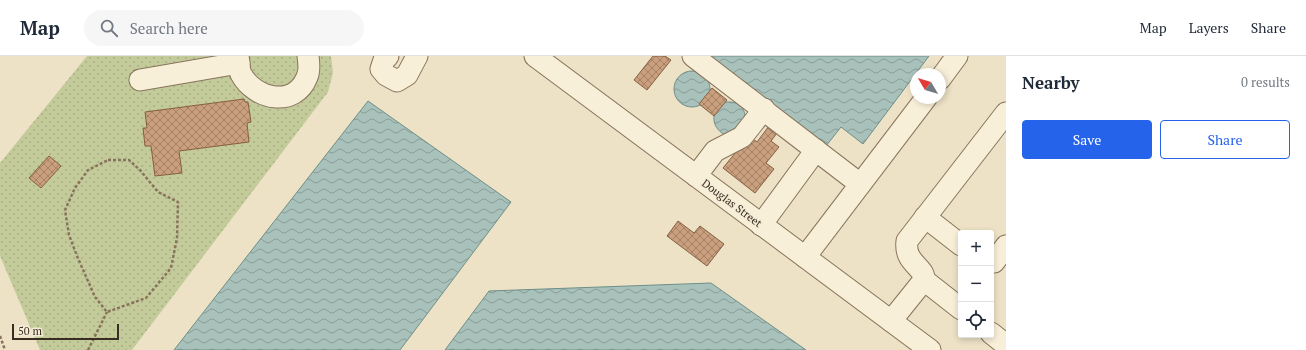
<!DOCTYPE html>
<meta charset="utf-8">
<style>
:root{--surface:#fff;--page:#f6f6f7;--text:#1f2937;--muted:#747a83;--line:#e0e1e3;--accent:#2563eb}
body{margin:0;font-family:"PT Serif",serif;background:var(--page);color:var(--text)}
.controls{position:absolute;right:12px;bottom:12px;display:grid;overflow:hidden;border-radius:4px;box-shadow:0 2px 6px #0003}
.controls button{width:36px;height:36px;display:grid;place-items:center;padding:0;border:0;border-bottom:1px solid var(--line);background:var(--surface);color:var(--text);font:20px sans-serif}
.compass{position:absolute;left:910px;top:12px;width:36px;height:36px;border-radius:50%;background:var(--surface);box-shadow:0 2px 6px #0003;rotate:308deg}
.scale{position:absolute;left:12px;bottom:10px;width:107px;box-sizing:border-box;padding-left:4px;border:2px solid #392c20;border-top:0;font-size:11px;line-height:14px;white-space:nowrap;color:#392c20;-webkit-text-stroke:3px #f5ecd6;paint-order:stroke}
.list{margin:0;padding:0;list-style:none}
h2{display:flex;justify-content:space-between;align-items:center;height:52px;margin:0;padding:0 16px;font-size:17px}
h2 small{font-size:13px;font-weight:400;color:var(--muted)}
.actions{display:flex;gap:8px;padding:12px 16px}
.actions a{flex:1;padding:9px 0;border:1px solid var(--accent);border-radius:4px;text-align:center;font-size:14px;color:var(--accent)}
.actions .main{background:var(--accent);color:#fff}
.icon{flex:none;width:22px;height:22px;fill:none;stroke:currentColor;stroke-width:2;stroke-linecap:round;stroke-linejoin:round}
.map{position:relative;flex:none;width:1006px;height:294px;overflow:hidden}
header{display:flex;align-items:center;gap:24px;box-sizing:border-box;height:56px;padding:0 20px;background:var(--surface);border-bottom:1px solid var(--line)}
header strong{font-size:19px}
nav{display:flex;gap:22px;margin-inline-start:auto;font-size:14px}
.search{width:280px;height:36px;background:var(--page);display:flex;align-items:center;gap:10px;box-sizing:border-box;padding:0 14px;border-radius:22px;color:var(--muted);font-size:15px}
main{display:flex}
aside{flex:1;background:var(--surface)}
.map>svg:first-child{display:block}
.green{fill:url(#green-dots)}
.water{fill:url(#water-waves);stroke:#6e8f88}
.building{fill:url(#building-cross-hatch);stroke:#865f43}
.lines{fill:none;stroke-linecap:round;stroke-linejoin:round}
.minor-casing{stroke:#88745c;stroke-width:23}
.path{stroke:#88745c;stroke-width:2.5;stroke-dasharray:3 2;stroke-linecap:butt}
.minor{stroke:#f8efd9;stroke-width:21}
.labels{text-anchor:middle;stroke-width:3;stroke-linejoin:round;paint-order:stroke}
.street-label{font-size:11px;fill:#392c20;stroke:#f5ecd6}
</style>
<header>
<strong>Map</strong>
<div class="search"><svg class="icon" aria-label="search" viewBox="0 0 24 24"><circle cx="10" cy="10" r="6"/><path d="M15 15l6 6"/></svg>Search here</div>
<nav><a>Map</a><a>Layers</a><a>Share</a></nav>
</header>
<main>
<div class="map">
<svg width="1006" height="294" viewBox="0 0 1006 294">
<defs>
<pattern id="green-dots" width="8" height="8" patternUnits="userSpaceOnUse"><rect width="8" height="8" fill="#c4cb9a"/><path d="M2 2h.1M6 6h.1" fill="none" stroke="#a9ae84" stroke-width="1.8" stroke-linecap="round"/></pattern>
<pattern id="water-waves" width="16" height="10" patternUnits="userSpaceOnUse"><rect width="16" height="10" fill="#a8c1ba"/><path d="M0 5q4-4 8 0t8 0" fill="none" stroke="#8a9d97"/></pattern>
<pattern id="building-cross-hatch" width="8" height="8" patternUnits="userSpaceOnUse"><rect width="8" height="8" fill="#ca9f7e"/><path d="M0 0l8 8M0 8l8-8" fill="none" stroke="#a58267"/></pattern>
</defs>
<rect width="100%" height="100%" fill="#ede2c6"/>
<!-- green -->
<polygon class="green" points="87,0 331,0 333,17 328,36 132,294 40,294 0,200 0,107"/>
<!-- water -->
<g class="water">
<polygon points="707,0 929,0 863,88 841,71 826,90"/>
<circle cx="692" cy="33" r="18"/>
<polygon points="368,45 511,146 400,294 174,294"/>
<path d="M726,46C743,45 747,56 745,71L725,79C710,71 710,53 726,46Z"/>
<polygon points="711,227 806,294 445,294 489,235"/>
</g>
<!-- building -->
<g class="building">
<polygon points="653,0 665,0 671,4 647,34 634,24"/>
<polygon points="712,32 727,44 714,60 699,48"/>
<polygon points="244,43 245,46 248,46 251,66 247,67 249,86 179,95 182,117 155,120 151,90 145,90 143,72 147,72 145,56"/>
<polygon points="769,70 777,77 771,85 779,91 766,107 774,113 755,137 723,112 749,80 757,86"/>
<polygon points="49,100 61,110 41,132 29,122"/>
<polygon points="678,165 694,177 700,170 724,188 707,210 667,180"/>
</g>
<g class="lines">
<defs>
<g id="minor">
<path d="M238,0C239,5 239,14 241,18C255,44 295,52 307,21C310,15 309,7 308,0"/>
<polyline points="388,0 384,4 381,13 386,19 397,25 407,19 417,0"/>
<polyline points="535,0 930,294"/>
<polyline points="693,0 860,128"/>
<polyline points="940,23 957,0"/>
<polyline points="140,24 239,7"/>
<polyline points="696,120 715,95 742,81 764,53"/>
<polyline points="925,161 961,189"/>
<polyline points="761,169 816,94"/>
<polyline points="805,201 926,42"/>
<polyline points="991,206 994,206 1006,190"/>
<polyline points="924,224 961,253"/>
<path d="M891,265L924,224C925,210 904,208 907,185L1006,57"/>
<polyline points="991,277 1006,289"/>
</g>
</defs>
<!-- minor casing -->
<use href="#minor" class="minor-casing"/>
<!-- path -->
<g class="path">
<polygon points="108,104 129,104 140,114 158,136 178,146 177,182 171,212 146,242 107,256 95,241 77,200 69,179 65,154 75,132 88,114"/>
<polyline points="0,280 5,294"/>
<polyline points="88,294 107,256"/>
</g>
<!-- minor -->
<use href="#minor" class="minor"/>
</g>
<g class="labels">
<!-- street labels -->
<g class="street-label">
<text transform="translate(732 147) rotate(37)" y="4">Douglas Street</text>
</g>
</g>
</svg>
<div class="controls">
<button>+</button>
<button>−</button>
<button><svg class="icon" aria-label="locate" viewBox="0 0 24 24"><circle cx="12" cy="12" r="6"/><path d="M12 2v4M12 18v4M2 12h4M18 12h4"/></svg></button>
</div>
<svg class="compass" viewBox="-18 -18 36 36"><path d="M0-13l5 13h-10z" fill="#e53935"/><path d="M0 13l5-13h-10z" fill="#747a83"/></svg>
<div class="scale">50 m</div>
</div>
<aside>
<h2>Nearby<small>0 results</small></h2>
<ul class="list">
</ul>
<div class="actions"><a class="main">Save</a><a>Share</a></div>
</aside>
</main>
